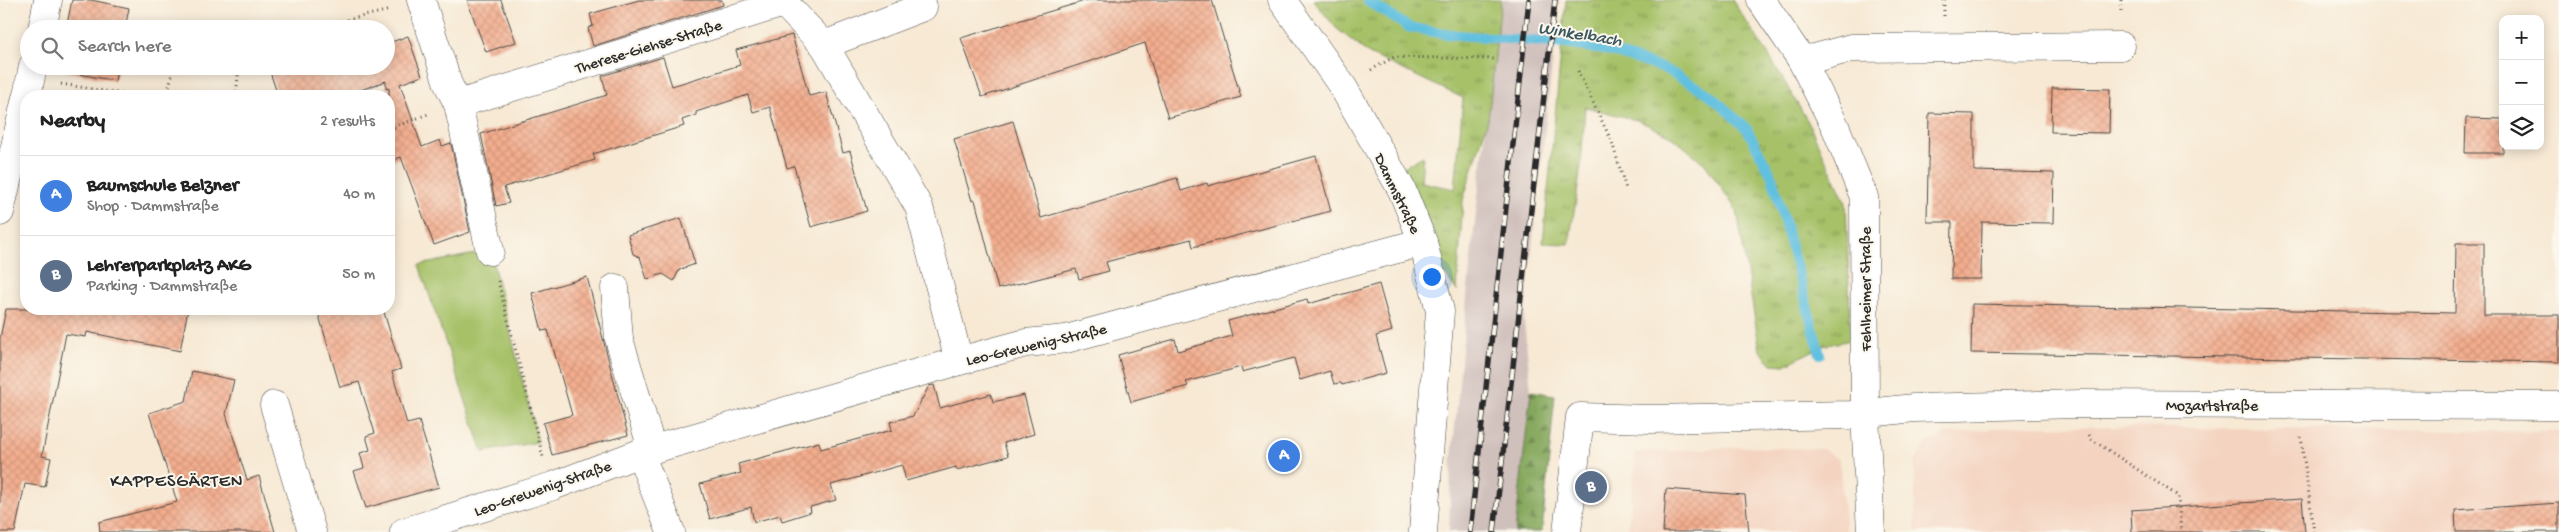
<!DOCTYPE html>
<meta charset="utf-8">
<style>
:root{--surface:#fff;--page:#f6f6f6;--text:#222;--muted:#767676;--line:#e0e0e0;--accent:#0b8043}
body{margin:0;font-family:"Gochi Hand",sans-serif;background:var(--page);color:var(--text)}
.controls{position:absolute;right:15px;top:15px;display:grid;overflow:hidden;border-radius:10px;box-shadow:0 2px 12px #0003}
.controls button{width:45px;height:45px;display:grid;place-items:center;padding:0;border:0;border-bottom:1px solid var(--line);background:var(--surface);color:var(--text);font:25px sans-serif}
.you{position:absolute;left:1431px;top:276px;width:18px;height:18px;margin:-12px;border:4px solid #fff;border-radius:50%;background:#1a73e8;box-shadow:0 0 0 8px #1a73e833}
.badge{display:grid;place-items:center;width:32px;height:32px;border-radius:50%;background:var(--accent);color:#fff;font-size:16px;font-weight:700}
.pin{position:absolute;translate:-50% -50%;border:2px solid #fff;box-shadow:0 1px 5px #0006}
.list{margin:0;padding:0;list-style:none}
h2{display:flex;justify-content:space-between;align-items:center;height:65px;margin:0;padding:0 20px;font-size:21px}
h2 small{font-size:16px;font-weight:400;color:var(--muted)}
.list li{display:grid;grid-template-columns:32px 1fr auto;gap:15px;align-items:center;box-sizing:border-box;height:80px;padding:0 20px;border-top:1px solid var(--line)}
.list b{display:block;font-size:19px;white-space:nowrap}
.list p{margin:0;font-size:16px;white-space:nowrap;color:var(--muted)}
.list em{font-size:16px;font-style:normal;color:var(--muted)}
.icon{flex:none;width:28px;height:28px;fill:none;stroke:currentColor;stroke-width:2;stroke-linecap:round;stroke-linejoin:round}
.map{position:relative;flex:none;width:2559px;height:532px;overflow:hidden}
.search{position:absolute;background:var(--surface);box-shadow:0 2px 12px #0003;left:20px;top:20px;width:375px;height:55px;display:flex;align-items:center;gap:12px;box-sizing:border-box;padding:0 18px;border-radius:28px;color:var(--muted);font-size:19px}
.panel{position:absolute;background:var(--surface);box-shadow:0 2px 12px #0003;left:20px;top:90px;width:375px;height:225px;border-radius:20px}
.map>svg:first-child{display:block}
.built{fill:#f4d3c0}
.industrial{fill:#d0c0bc}
.grass{fill:url(#grass-tufts);stroke:#68764a}
.forest{fill:url(#forest-firs);stroke:#586944}
.park{fill:#a6c168;stroke:#68764a}
.lines{fill:none;stroke-linecap:round;stroke-linejoin:round}
.stream{stroke:#61c0df;stroke-width:10}
.building{fill:url(#building-cross-hatch)}
.minor-casing{stroke:#4a4844;stroke-width:29}
.path{stroke:#4a4844;stroke-width:3;stroke-dasharray:1 4;stroke-linecap:butt}
.minor{stroke:#fff;stroke-width:28}
.rail-casing{stroke:#2b2b2b;stroke-width:5.5}
.rail{stroke:#fbf7ec;stroke-width:4;stroke-dasharray:11;stroke-linecap:butt}
.labels{text-anchor:middle;stroke-width:4;stroke-linejoin:round;paint-order:stroke}
.street-label{font-size:16px;fill:#2b2b2b;stroke:#fbf7ec}
.water-label{font-size:18px;font-style:italic;fill:#3b5861;stroke:#fbf7ec}
.neighbourhood-label{font-size:18px;letter-spacing:1px;fill:#2b2b2b;stroke:#fbf7ec}
</style>
<div class="map">
<svg width="2559" height="532" viewBox="0 0 2559 532">
<defs>
<pattern id="grass-tufts" width="24" height="20" patternUnits="userSpaceOnUse" patternTransform="scale(1.25)"><rect width="24" height="20" fill="#a6c168"/><path d="M3 7l-1-3M5 7V3M7 7l1-3M15 17l-1-3M17 17v-4M19 17l1-3" fill="none" stroke="#879d56"/></pattern>
<pattern id="forest-firs" width="22" height="20" patternUnits="userSpaceOnUse" patternTransform="scale(1.25)"><rect width="22" height="20" fill="#84a75c"/><path d="M5 1l3.5 6h-7zM16 11l3.5 6h-7z" fill="#6c884c"/></pattern>
<pattern id="building-cross-hatch" width="8" height="8" patternUnits="userSpaceOnUse" patternTransform="scale(1.25)"><rect width="8" height="8" fill="#f3ad8e"/><path d="M0 0l8 8M0 8l8-8" fill="none" stroke="#d0957b"/></pattern>
</defs>
<rect width="100%" height="100%" fill="#fbf7ec"/>
<filter id="ink" filterUnits="userSpaceOnUse"><feTurbulence type="fractalNoise" baseFrequency=".02" numOctaves="2"/><feDisplacementMap in="SourceGraphic" scale="10" xChannelSelector="R" yChannelSelector="G"/><feConvolveMatrix kernelMatrix="1 2 1 2 8 2 1 2 1" color-interpolation-filters="sRGB"/></filter>
<filter id="wash" filterUnits="userSpaceOnUse"><feTurbulence type="fractalNoise" baseFrequency=".0096" numOctaves="4" result="noise"/><feDisplacementMap in="SourceGraphic" scale="20" xChannelSelector="R" yChannelSelector="G"/><feGaussianBlur stdDeviation="1.12" result="paint"/><feColorMatrix in="noise" values="0 0 0 0 0 0 0 0 0 0 0 0 0 0 0 0 0 1.4 0 .05"/><feComposite in="paint" operator="in"/></filter>
<g filter="url(#wash)">
<rect width="100%" height="100%" fill="#f7e9d4"/>
<!-- built -->
<g class="built">
<polygon points="2018,426 2559,432 2559,532 1915,532 1915,462 1927,443 1945,434"/>
<polygon points="1739,447 1823,449 1839,460 1846,532 1628,532 1636,453"/>
</g>
<!-- industrial -->
<polygon class="industrial" points="1501,0 1559,0 1524,322 1531,391 1515,532 1449,532 1451,468 1471,256"/>
<!-- grass -->
<g class="grass">
<polygon points="1313,0 1501,0 1488,120 1463,200 1457,291 1423,242 1392,174 1423,156 1421,182 1455,189 1463,98 1369,54 1336,28"/>
<polygon points="1566,0 1732,0 1768,54 1807,120 1846,203 1851,340 1822,346 1785,365 1772,364 1760,351 1737,211 1705,164 1671,136 1637,120 1585,107 1581,167 1569,244 1543,243"/>
</g>
<!-- forest -->
<polygon class="forest" points="1531,391 1555,395 1542,532 1515,532"/>
<!-- park -->
<polygon class="park" points="490,251 538,442 483,452 419,265"/>
<g class="lines">
<!-- stream -->
<polyline class="stream" points="1367,0 1408,27 1446,34 1566,44 1610,51 1665,69 1709,94 1747,129 1772,176 1820,354"/>
</g>
<g id="blocks">
<!-- building -->
<g class="building">
<polygon points="72,0 91,0 129,8 125,29 66,29"/>
<polygon points="467,0 501,0 516,42 486,52"/>
<polygon points="639,0 722,0 723,5 593,46 588,28 593,26 590,14"/>
<polygon points="1088,0 1212,0 1241,97 1168,118 1145,43 982,97 961,38"/>
<polygon points="792,35 809,96 826,92 843,153 850,151 867,211 811,227 794,166 787,168 770,107 753,112 748,95 696,112 696,115 682,120 684,126 593,154 595,160 504,187 509,203 496,206 481,134 607,95 602,76 663,57 672,86 740,65 736,50"/>
<polygon points="408,36 422,76 400,84 422,147 440,140 442,146 451,143 470,232 434,245 401,157 389,162 389,88 386,89 386,81 344,96 278,96 268,66 386,66 386,44"/>
<polygon points="65,66 118,66 115,81 64,71"/>
<polygon points="2052,88 2110,89 2109,133 2051,132"/>
<polygon points="1929,113 1974,114 1974,171 2054,173 2053,223 1982,222 1981,279 1951,279 1952,222 1927,222"/>
<polygon points="2466,118 2503,119 2503,153 2465,153"/>
<polygon points="1013,121 1041,218 1177,178 1181,191 1207,183 1208,186 1316,156 1331,211 1193,247 1191,239 1106,262 1109,271 1079,279 1076,269 998,289 975,200 972,201 954,139"/>
<polygon points="681,218 695,264 679,270 674,281 663,274 647,279 640,257 633,254 628,235"/>
<polygon points="2456,243 2484,243 2484,315 2559,315 2559,362 1971,353 1972,304 2455,313"/>
<polygon points="587,277 628,435 552,455 543,423 572,415 548,330 542,331 532,293"/>
<polygon points="1379,284 1392,331 1376,336 1386,373 1342,385 1341,383 1334,384 1330,371 1300,380 1294,358 1242,372 1241,367 1186,382 1188,386 1131,402 1118,355 1175,339 1178,351 1232,336 1228,321 1307,299 1308,304"/>
<polygon points="6,309 188,309 180,351 87,332 86,337 66,334 42,456 51,458 45,487 25,484 15,532 0,532 0,338"/>
<polygon points="317,309 383,309 401,369 392,372 407,424 419,421 439,487 366,508 354,471 364,468 360,453 370,450 366,436 375,433 359,382 340,387"/>
<polygon points="192,371 234,380 226,414 247,480 259,476 275,532 100,532 99,522 177,502 149,413 186,401"/>
<polygon points="934,385 940,408 991,394 993,402 1024,395 1034,434 1004,443 1008,456 957,470 956,467 906,481 902,465 831,485 836,500 810,507 811,512 782,521 780,515 754,522 751,507 710,519 700,484 741,473 738,464 819,442 821,449 892,430 890,422 913,416 929,386"/>
<polygon points="1666,489 1745,495 1749,532 1663,532"/>
<polygon points="2302,499 2305,532 2132,532 2131,510"/>
<polygon points="2559,503 2559,532 2456,532 2455,510"/>
</g>
</g>
</g>
<g filter="url(#ink)">
<use href="#blocks" fill-opacity="0" stroke="#4a4844" stroke-width="1"/>
<g class="lines">
<defs>
<g id="minor">
<polyline points="421,0 448,84 458,104 490,251"/>
<polyline points="1282,0 1343,87 1402,190 1423,242 1440,311 1423,532"/>
<polyline points="1761,0 1801,59 1835,126 1864,197 1865,415 1871,532"/>
<polyline points="42,29 48,0"/>
<polyline points="824,45 923,7 921,0"/>
<polyline points="1801,59 1815,58 1851,48 2121,46"/>
<polyline points="27,96 33,66"/>
<polyline points="458,104 784,3 824,45 919,207 959,361"/>
<polyline points="0,212 26,98"/>
<polyline points="615,288 619,339 652,449"/>
<polyline points="274,405 312,532"/>
<polyline points="640,453 671,532"/>
<polyline points="404,532 553,486 640,453 959,361 1026,343 1066,339 1423,242"/>
<polyline points="1567,532 1580,417 1651,419 1851,415 1914,408 2081,404 2559,406"/>
</g>
</defs>
<!-- minor casing -->
<use href="#minor" class="minor-casing"/>
<!-- path -->
<g class="path">
<polyline points="1944,0 1944,16"/>
<polyline points="2121,0 2121,13"/>
<polyline points="308,29 390,10"/>
<polyline points="1371,70 1394,57 1496,59"/>
<polyline points="1578,71 1612,142 1626,189"/>
<polyline points="61,84 136,96"/>
<polyline points="167,96 174,66"/>
<polyline points="236,96 239,66"/>
<polyline points="389,129 428,114"/>
<polyline points="498,281 543,457"/>
<polyline points="2089,435 2091,439 2178,496 2181,532"/>
<polyline points="2301,437 2314,532"/>
</g>
<!-- minor -->
<use href="#minor" class="minor"/>
<defs>
<g id="rail">
<polyline points="1470,532 1529,0"/>
<polyline points="1494,532 1555,0"/>
</g>
</defs>
<!-- rail casing -->
<use href="#rail" class="rail-casing"/>
<!-- rail -->
<use href="#rail" class="rail"/>
</g>
</g>
<g class="labels">
<!-- street labels -->
<g class="street-label">
<text transform="translate(648 45) rotate(-17)" y="6">Therese-Giehse-Straße</text>
<text transform="translate(1399 193) rotate(64)" y="6">Dammstraße</text>
<text transform="translate(1864 289) rotate(-90)" y="6">Fehlheimer Straße</text>
<text transform="translate(1036 343) rotate(-13)" y="6">Leo-Grewenig-Straße</text>
<text x="2212" y="410">Mozartstraße</text>
<text transform="translate(542 487) rotate(-19)" y="6">Leo-Grewenig-Straße</text>
</g>
<!-- water labels -->
<g class="water-label">
<text transform="translate(1580 33) rotate(9)" y="6">Winkelbach</text>
</g>
<!-- neighbourhood labels -->
<g class="neighbourhood-label">
<text x="177" y="486">KAPPESGÄRTEN</text>
</g>
</g>
</svg>
<div class="controls">
<button>+</button>
<button>−</button>
<button><svg class="icon" aria-label="layers" viewBox="0 0 24 24"><path d="M12 4l9 5-9 5-9-5zM3 14l9 5 9-5"/></svg></button>
</div>
<div class="you"></div>
<div class="pin badge" style="left:1284px;top:456px;background:#3f7fe0">A</div>
<div class="pin badge" style="left:1591px;top:487px;background:#5c6f8a">B</div>
<div class="search"><svg class="icon" aria-label="search" viewBox="0 0 24 24"><circle cx="10" cy="10" r="6"/><path d="M15 15l6 6"/></svg>Search here</div>
<section class="panel">
<h2>Nearby<small>2 results</small></h2>
<ul class="list">
<li><span class="badge" style="background:#3f7fe0">A</span><div><b>Baumschule Belzner</b><p>Shop · Dammstraße</p></div><em>40 m</em></li>
<li><span class="badge" style="background:#5c6f8a">B</span><div><b>Lehrerparkplatz AKG</b><p>Parking · Dammstraße</p></div><em>50 m</em></li>
</ul>
</section>
</div>
